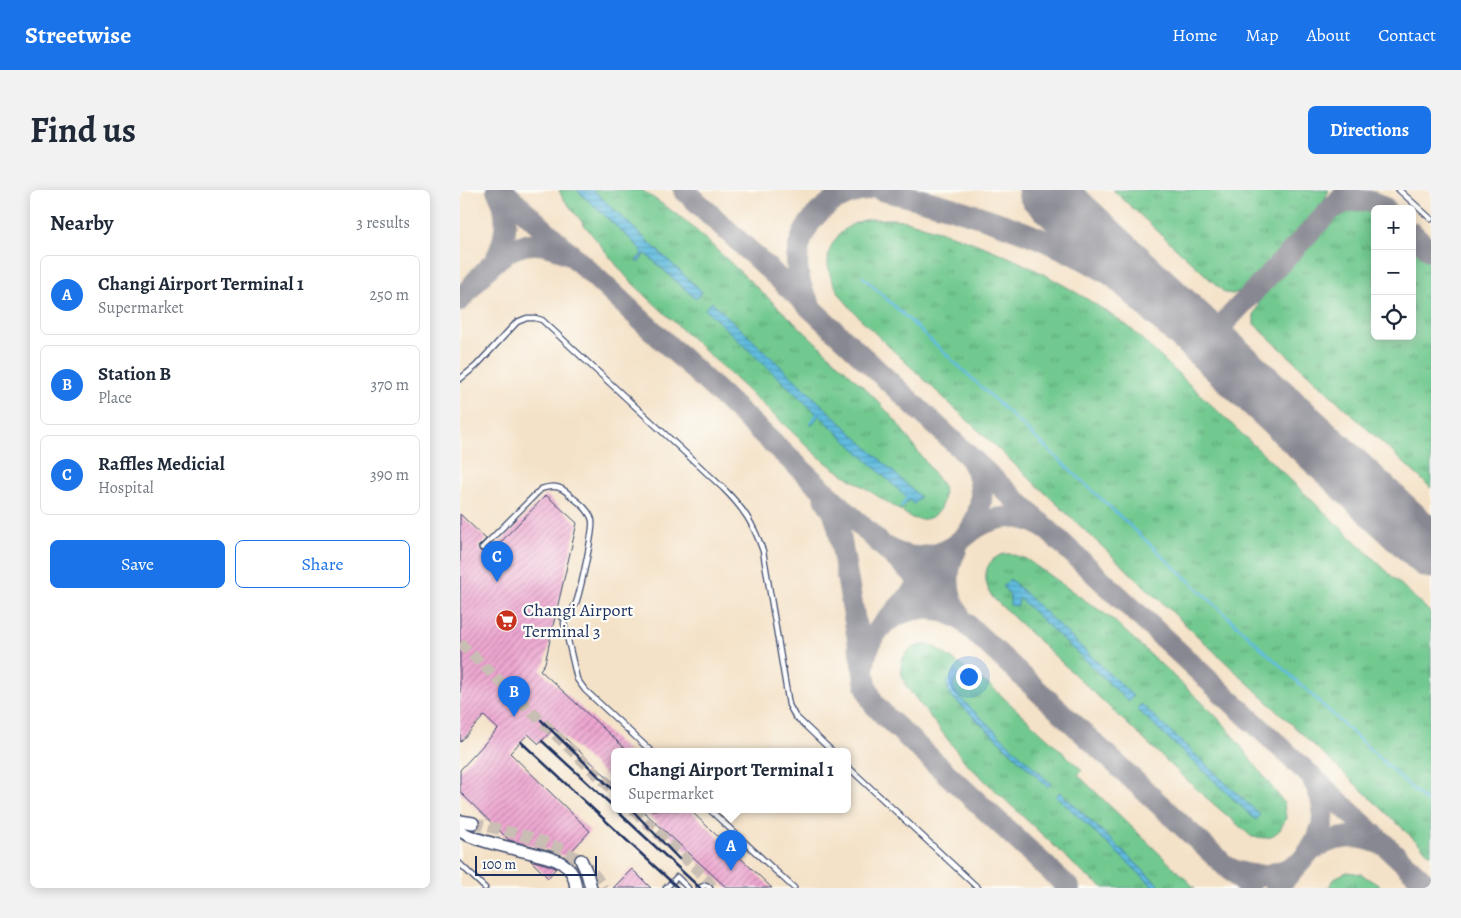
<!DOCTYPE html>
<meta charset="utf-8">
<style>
:root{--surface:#fff;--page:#f2f2f3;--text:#1f2937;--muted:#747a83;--line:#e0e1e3;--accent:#1a73e8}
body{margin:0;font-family:Alegreya,serif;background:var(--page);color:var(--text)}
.controls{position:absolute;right:15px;top:15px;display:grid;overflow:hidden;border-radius:8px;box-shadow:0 2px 12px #0003}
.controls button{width:45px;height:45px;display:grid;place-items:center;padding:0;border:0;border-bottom:1px solid var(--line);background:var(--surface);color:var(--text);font:25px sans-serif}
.scale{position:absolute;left:15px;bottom:12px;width:122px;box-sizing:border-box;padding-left:5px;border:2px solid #1b2f5e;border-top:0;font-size:14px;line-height:18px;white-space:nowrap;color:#1b2f5e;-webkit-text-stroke:4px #fdfcf7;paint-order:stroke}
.you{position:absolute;left:508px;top:486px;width:18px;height:18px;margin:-12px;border:4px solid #fff;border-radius:50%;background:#1a73e8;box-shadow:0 0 0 8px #1a73e833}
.badge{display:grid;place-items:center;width:32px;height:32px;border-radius:50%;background:var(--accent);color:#fff;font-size:16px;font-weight:700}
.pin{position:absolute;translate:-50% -41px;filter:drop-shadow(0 1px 2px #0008)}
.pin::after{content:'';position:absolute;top:26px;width:18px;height:15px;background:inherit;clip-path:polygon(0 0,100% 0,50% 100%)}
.popup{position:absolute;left:151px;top:558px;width:240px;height:65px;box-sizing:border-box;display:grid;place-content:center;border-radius:8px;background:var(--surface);filter:drop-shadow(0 1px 4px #0005);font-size:16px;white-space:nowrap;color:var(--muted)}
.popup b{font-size:19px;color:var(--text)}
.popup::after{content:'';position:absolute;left:50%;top:100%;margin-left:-10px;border:10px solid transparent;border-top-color:var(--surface)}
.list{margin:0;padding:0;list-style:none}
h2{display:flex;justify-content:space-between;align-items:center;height:65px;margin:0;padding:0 20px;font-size:21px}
h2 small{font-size:16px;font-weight:400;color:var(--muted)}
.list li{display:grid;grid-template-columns:32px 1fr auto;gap:15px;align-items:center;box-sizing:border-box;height:80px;margin:0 10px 10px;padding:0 10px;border:1px solid var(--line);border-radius:8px}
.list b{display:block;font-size:19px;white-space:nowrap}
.list p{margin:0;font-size:16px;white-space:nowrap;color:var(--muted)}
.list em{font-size:16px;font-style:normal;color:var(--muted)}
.actions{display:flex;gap:10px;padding:15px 20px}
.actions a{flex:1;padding:11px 0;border:1px solid var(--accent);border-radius:8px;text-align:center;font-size:18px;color:var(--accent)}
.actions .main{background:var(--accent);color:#fff}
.icon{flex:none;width:28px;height:28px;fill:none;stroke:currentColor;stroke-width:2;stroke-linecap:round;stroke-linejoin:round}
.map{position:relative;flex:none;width:971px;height:698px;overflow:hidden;border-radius:8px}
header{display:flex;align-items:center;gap:30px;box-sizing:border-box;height:70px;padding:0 25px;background:var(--accent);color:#fff}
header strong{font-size:24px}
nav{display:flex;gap:28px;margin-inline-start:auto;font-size:18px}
.intro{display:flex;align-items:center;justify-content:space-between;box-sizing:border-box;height:120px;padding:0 30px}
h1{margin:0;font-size:35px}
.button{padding:12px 22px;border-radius:8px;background:var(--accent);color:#fff;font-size:18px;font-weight:700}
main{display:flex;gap:30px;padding:0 30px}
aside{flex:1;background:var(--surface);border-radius:8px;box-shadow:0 2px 12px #0003}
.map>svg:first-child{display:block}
.grass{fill:url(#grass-tufts);stroke:#467c76;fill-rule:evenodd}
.water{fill:url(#water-rules);stroke:#3e769e}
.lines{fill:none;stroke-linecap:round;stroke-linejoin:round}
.stream{stroke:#61bcdf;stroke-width:2.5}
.taxiway{stroke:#888893;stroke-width:22}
.runway{stroke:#888893;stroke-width:55}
.building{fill:url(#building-hatch)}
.secondary-tunnel{stroke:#c9beb3;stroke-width:11;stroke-dasharray:11 5.5;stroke-linecap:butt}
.service-casing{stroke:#3c4a6e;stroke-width:7}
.secondary-casing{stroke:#3c4a6e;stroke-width:14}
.service{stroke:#fff;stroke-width:4.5}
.secondary{stroke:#fff;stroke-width:11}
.rail{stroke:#1b2f5e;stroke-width:2.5}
.labels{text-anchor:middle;stroke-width:4.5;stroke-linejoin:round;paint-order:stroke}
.poi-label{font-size:18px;fill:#1b2f5e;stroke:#fdfcf7;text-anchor:start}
</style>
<header>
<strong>Streetwise</strong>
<nav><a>Home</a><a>Map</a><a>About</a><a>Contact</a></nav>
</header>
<div class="intro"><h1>Find us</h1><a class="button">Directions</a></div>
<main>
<aside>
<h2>Nearby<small>3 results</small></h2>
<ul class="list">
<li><span class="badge">A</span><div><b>Changi Airport Terminal 1</b><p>Supermarket</p></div><em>250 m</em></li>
<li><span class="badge">B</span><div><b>Station B</b><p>Place</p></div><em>370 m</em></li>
<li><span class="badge">C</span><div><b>Raffles Medicial</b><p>Hospital</p></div><em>390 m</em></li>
</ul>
<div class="actions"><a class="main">Save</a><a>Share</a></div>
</aside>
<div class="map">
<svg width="971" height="698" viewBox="0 0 971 698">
<defs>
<pattern id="grass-tufts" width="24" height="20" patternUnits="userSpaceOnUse" patternTransform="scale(1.25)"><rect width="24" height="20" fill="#71c98f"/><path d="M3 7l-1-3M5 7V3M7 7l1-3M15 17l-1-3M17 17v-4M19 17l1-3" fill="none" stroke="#5ca478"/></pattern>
<pattern id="water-rules" width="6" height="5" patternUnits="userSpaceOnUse" patternTransform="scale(1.25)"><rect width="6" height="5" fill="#61bcdf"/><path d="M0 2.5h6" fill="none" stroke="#4f99b8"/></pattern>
<pattern id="building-hatch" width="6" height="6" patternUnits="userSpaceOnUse" patternTransform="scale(1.25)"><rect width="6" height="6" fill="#eea7d0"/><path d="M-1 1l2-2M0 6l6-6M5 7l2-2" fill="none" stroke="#c088ac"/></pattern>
</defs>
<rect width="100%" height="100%" fill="#fdfcf7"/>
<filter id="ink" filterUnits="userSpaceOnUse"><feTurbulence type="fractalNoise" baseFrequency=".02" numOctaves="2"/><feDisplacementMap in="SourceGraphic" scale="10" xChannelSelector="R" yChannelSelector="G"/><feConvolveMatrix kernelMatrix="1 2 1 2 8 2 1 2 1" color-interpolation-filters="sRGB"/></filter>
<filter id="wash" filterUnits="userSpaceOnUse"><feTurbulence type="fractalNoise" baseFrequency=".0096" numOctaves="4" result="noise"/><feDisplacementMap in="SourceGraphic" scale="20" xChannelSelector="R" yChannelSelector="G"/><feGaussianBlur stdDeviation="1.12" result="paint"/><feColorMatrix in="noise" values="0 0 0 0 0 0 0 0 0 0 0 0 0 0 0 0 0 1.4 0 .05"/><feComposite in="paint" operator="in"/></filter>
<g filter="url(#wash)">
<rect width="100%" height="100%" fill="#f4e2c8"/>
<!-- grass -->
<g class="grass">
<path d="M99,0H117L182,60L181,65L176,71L178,73L183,67L185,63L236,109L242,102L133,0H182L212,21L227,32L412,205L435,230L483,296C487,316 474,335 452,328L372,277L358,266L170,91L158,77L102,7Z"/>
<polygon points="653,0 869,0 861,18 786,98 773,104 765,103"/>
<polygon points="894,19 903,19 915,22 915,146 952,146 952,54 971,72 971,298 794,134 794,124 802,107 875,30 883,23"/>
<path d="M411,29C421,30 432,28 442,30C453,32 464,37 475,40C547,61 608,94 669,137L971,423V665L422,150C398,126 350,86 375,50C384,37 396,31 411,29Z"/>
<path d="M544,364H551L566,369L652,429L746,516L763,533L824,613L826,628L820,640L811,647L806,648L792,647L742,604L533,408C522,392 522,370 544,364ZM550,389L672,506V507L668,510L559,408L551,411L549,403ZM677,519L800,625L795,629Z"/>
<path d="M468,455L475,457L533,498L622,580L618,585L735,698H702L600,602L597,606L695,698H644L624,684L506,573L446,496C435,475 443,454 468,455ZM496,480V486L493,496L496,504L588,597L489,504L487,493Z"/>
<polygon points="887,682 901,684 923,698 868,698 876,687"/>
</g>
<!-- water -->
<g class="water">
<polygon points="117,0 133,0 242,102 236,109 185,63 178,73 176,71 181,65 182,60"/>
<polygon points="252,112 460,307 454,314 449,309 441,319 440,318 446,312 446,307 359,225 351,236 350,234 355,228 356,223 245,119"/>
<polygon points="550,389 673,506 668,511 559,408 558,416 550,415 550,406 543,396"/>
<path d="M495,480L499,483C493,490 491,496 496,504L591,594L588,597L489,504L487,493Z"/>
<polygon points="681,514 800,625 796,630 677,519"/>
<polygon points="600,602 702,698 695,698 596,606"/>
</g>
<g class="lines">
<!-- stream -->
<g class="stream">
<polyline points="403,87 971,616"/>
<polyline points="351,233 357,224"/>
<polyline points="441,317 447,308"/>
</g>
<!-- taxiway -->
<g class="taxiway">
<polyline points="42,0 789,698"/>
<polyline points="224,0 971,698"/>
<path d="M421,0C483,14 543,31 601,58C649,80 693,112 737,142"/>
<path d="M874,18C890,8 910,7 925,19"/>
<polyline points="952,43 971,61"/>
<path d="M36,69C47,48 50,21 37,0"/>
<path d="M0,110C29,77 56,35 106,63"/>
<path d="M349,113C318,63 351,8 405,0"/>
<polyline points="747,151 889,0"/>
<polyline points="365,308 374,323 379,340 406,495 413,513 425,526 609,698"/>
<path d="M508,344C523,320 527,295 511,271"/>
<path d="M428,358C448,371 473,369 493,357"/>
<path d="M496,360C485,380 486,405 499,424"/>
<path d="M431,429C451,416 474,416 495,426"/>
<path d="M404,475L406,463L414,445C433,423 452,403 472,382C487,365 503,343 525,333C543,325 563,326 580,335"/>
<path d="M852,660C874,646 896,643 921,654"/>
<path d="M769,678C791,689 813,687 834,676"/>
<path d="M816,698C847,665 881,638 853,590"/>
</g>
<!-- runway -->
<polyline class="runway" points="585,0 971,361"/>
</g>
<g id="blocks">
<!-- building -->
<g class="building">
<polygon points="86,305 117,333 97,419 94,420 92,422 95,427 85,473 80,480 169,562 155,562 155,594 94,538 79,554 68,544 50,563 130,641 106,667 92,661 49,650 0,602 0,580 38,539 24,526 0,552 0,324 26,349 18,357 20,361 23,362 32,354 35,358"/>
<polygon points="182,620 230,620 312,698 267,698"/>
<polygon points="70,670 88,675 96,678 88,688"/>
<polygon points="172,679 191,698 153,698"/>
</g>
</g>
</g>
<g filter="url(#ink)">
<use href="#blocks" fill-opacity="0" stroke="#3c4a6e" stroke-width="1"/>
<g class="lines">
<!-- secondary-tunnel -->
<g class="secondary-tunnel">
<polyline points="0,453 155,602"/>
<polyline points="173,620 247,689 253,698"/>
<path d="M13,633C58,645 120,652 143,698"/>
</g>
<defs>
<g id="service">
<polyline points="939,0 971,29"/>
<path d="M0,189L16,176L57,132L67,128H75L82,130L263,298C284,319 293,333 303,361L329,515L335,526L373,562"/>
<path d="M22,358L81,299C95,294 102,297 112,307C120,313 129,320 132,330C134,340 120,402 116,413C113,421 106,425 104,433L117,489L125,500L192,562"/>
<polyline points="96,423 105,429"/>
<polyline points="387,576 518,698"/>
<polyline points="250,620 334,698"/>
<polyline points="0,674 25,698"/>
<polyline points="206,698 217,687 228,698"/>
<polyline points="239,698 246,695 250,698"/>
</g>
<g id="secondary">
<polyline points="0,631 13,633"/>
<path d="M0,641C17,652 58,659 79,665C88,667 100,670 107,677C113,682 115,690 116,698"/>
<polyline points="121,670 127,683 131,698"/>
</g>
</defs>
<!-- service casing -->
<use href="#service" class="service-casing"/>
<!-- secondary casing -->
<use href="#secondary" class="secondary-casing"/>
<!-- service -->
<use href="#service" class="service"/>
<!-- secondary -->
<use href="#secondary" class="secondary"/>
<!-- rail -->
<g class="rail">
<polyline points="81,530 155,602"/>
<polyline points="82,551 155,618"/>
<polyline points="61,552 218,698"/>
<polyline points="156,620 240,698"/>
<polyline points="172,620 219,669"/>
</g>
</g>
</g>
<!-- icons -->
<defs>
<symbol id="supermarket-disc" viewBox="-11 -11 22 22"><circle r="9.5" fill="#c8321e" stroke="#fdfcf7"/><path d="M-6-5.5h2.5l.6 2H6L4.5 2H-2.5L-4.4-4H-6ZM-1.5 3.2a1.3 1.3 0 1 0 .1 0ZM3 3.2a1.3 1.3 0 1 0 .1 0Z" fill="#fff"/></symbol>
</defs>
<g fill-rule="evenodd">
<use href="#supermarket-disc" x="34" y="418" width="25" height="25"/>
</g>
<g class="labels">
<!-- poi labels -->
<g class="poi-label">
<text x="63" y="426">Changi Airport<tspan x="63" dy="21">Terminal 3</tspan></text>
</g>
</g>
</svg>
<div class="controls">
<button>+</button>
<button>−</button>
<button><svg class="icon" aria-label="locate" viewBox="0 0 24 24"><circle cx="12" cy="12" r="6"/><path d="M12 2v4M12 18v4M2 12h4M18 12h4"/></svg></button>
</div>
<div class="scale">100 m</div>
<div class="you"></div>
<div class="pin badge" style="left:271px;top:681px">A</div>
<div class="popup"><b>Changi Airport Terminal 1</b>Supermarket</div>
<div class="pin badge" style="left:54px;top:527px">B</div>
<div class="pin badge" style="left:37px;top:392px">C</div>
</div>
</main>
